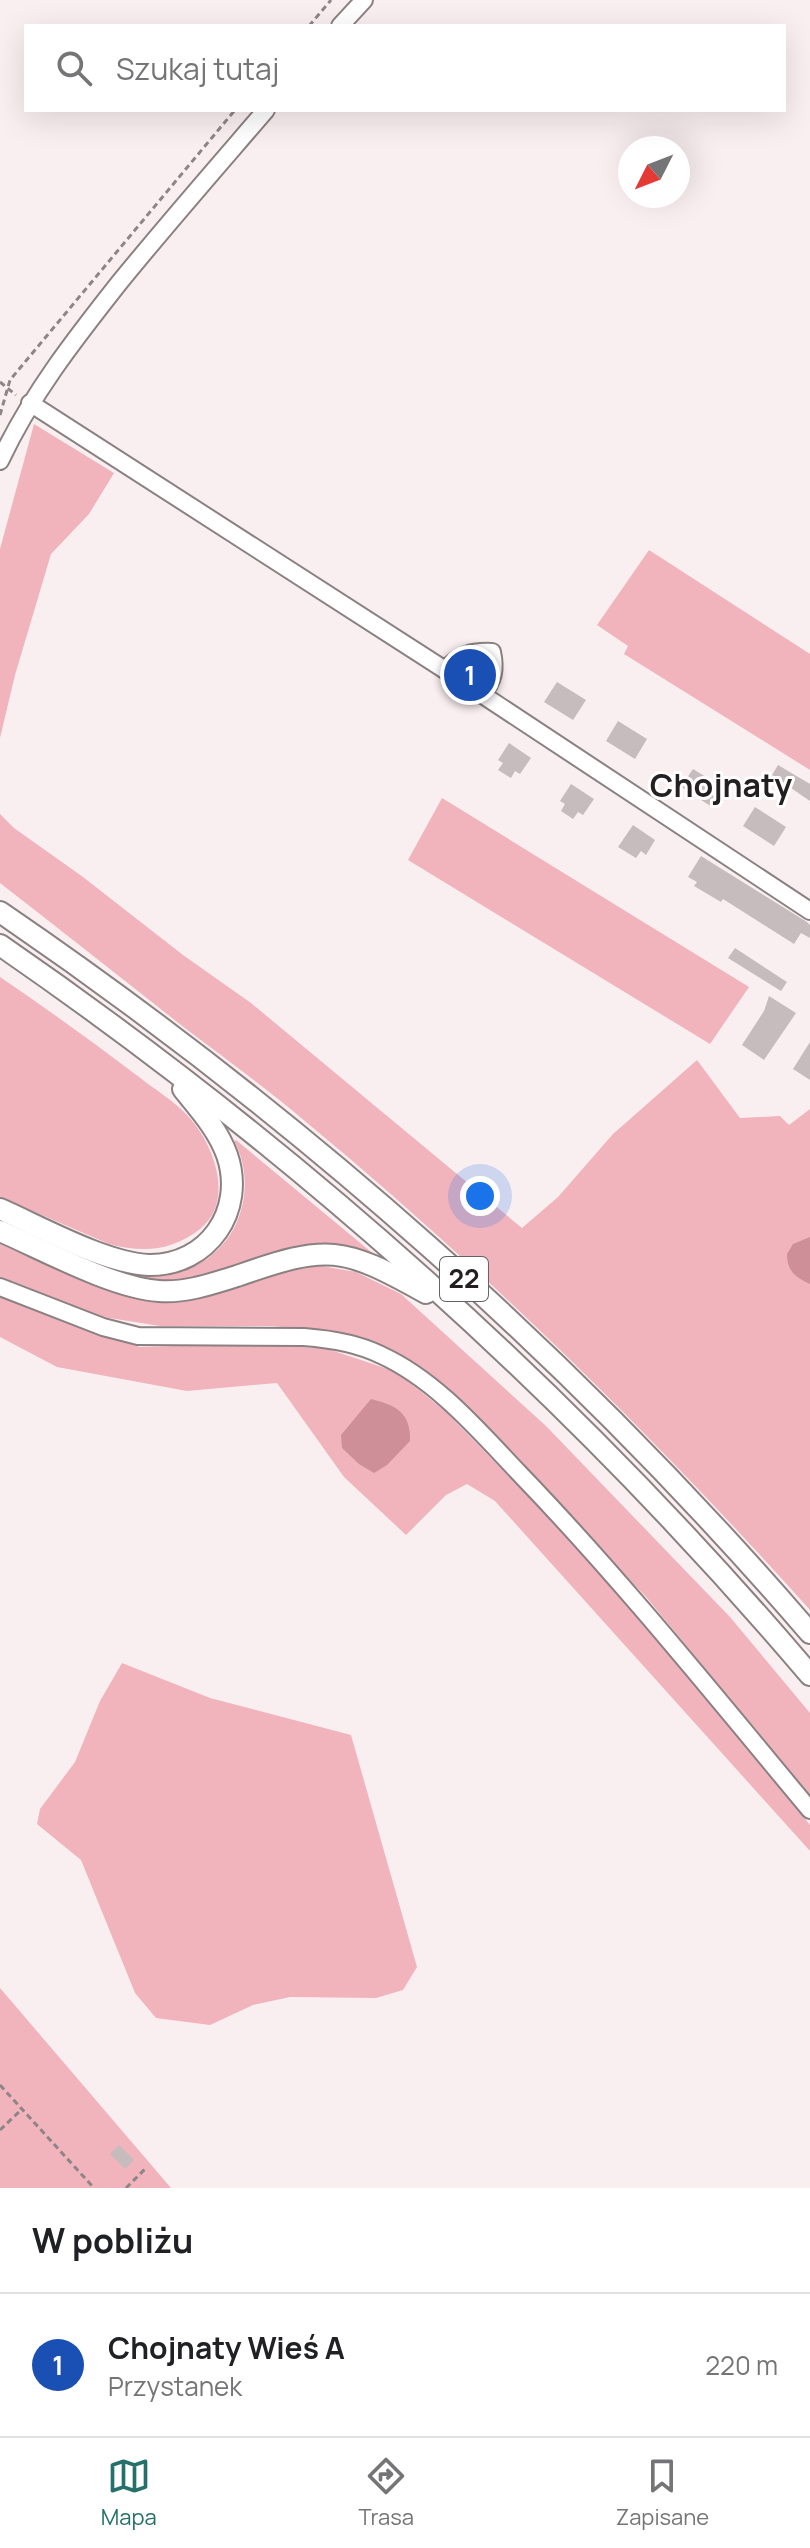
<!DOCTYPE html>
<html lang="pl">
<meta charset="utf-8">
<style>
:root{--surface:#fff;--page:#f2f2f2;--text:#202124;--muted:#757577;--line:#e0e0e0;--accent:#26706b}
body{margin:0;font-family:Manrope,sans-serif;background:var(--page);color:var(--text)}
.compass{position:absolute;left:618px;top:136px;width:72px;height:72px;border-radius:50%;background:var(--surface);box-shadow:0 8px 32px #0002;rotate:228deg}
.you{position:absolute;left:480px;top:1196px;width:28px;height:28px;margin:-20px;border:6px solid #fff;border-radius:50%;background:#1a73e8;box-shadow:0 0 0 12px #1a73e833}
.badge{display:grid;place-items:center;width:52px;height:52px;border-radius:50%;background:var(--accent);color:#fff;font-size:26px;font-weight:700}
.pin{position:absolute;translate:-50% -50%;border:4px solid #fff;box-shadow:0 2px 8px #0006}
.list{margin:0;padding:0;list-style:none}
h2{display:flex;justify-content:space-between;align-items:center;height:104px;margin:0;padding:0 32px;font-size:34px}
h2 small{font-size:26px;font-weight:400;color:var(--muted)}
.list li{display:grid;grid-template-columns:52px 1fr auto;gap:24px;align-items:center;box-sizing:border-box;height:144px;padding:0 32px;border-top:2px solid var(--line)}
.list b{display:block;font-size:30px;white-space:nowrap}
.list p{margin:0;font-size:26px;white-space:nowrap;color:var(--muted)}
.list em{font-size:26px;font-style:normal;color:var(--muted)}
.icon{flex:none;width:44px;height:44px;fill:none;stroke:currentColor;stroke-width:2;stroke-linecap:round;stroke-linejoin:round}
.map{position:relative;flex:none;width:810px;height:2188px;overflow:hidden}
.search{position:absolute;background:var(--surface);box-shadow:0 8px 32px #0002;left:24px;right:24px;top:24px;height:88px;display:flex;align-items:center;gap:20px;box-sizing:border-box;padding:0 28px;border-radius:0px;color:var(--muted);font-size:30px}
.sheet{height:248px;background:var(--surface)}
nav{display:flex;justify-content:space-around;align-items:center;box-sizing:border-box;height:112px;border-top:2px solid var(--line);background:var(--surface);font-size:22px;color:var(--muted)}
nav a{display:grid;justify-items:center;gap:4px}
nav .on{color:var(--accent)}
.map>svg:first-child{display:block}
.green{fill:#f1b3bc}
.water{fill:#ce8f99}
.building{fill:#c6bcbd}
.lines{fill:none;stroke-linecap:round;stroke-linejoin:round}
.minor-casing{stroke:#8b8182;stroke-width:20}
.major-casing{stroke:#8b8182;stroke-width:24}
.path{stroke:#8d8586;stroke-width:3;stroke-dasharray:6 4;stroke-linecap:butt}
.minor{stroke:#fff;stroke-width:16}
.major{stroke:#fff;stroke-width:20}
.labels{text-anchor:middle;stroke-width:6;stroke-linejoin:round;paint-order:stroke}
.shield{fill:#fff;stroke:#666364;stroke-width:2}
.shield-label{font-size:26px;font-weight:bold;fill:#242021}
.quarter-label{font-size:32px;font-weight:bold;fill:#242021;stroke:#fff}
</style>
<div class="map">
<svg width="810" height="2188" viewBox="0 0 810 2188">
<rect width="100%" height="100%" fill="#faeff0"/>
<!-- green -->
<g class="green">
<polygon points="34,424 114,473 89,514 51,554 15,675 0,738 0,549"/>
<polygon points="649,550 810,654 810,770 624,654 628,646 597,625"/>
<polygon points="442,798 749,987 710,1044 408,860"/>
<path d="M0,814L14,828L83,877L183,955L251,1003L522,1228L558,1197L613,1134L697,1060L740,1118L780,1116L789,1125L810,1109V1610C654,1436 486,1271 306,1122C266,1088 223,1057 181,1025C121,978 61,930 0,883Z"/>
<path d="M0,977C47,1009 93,1042 139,1077C154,1089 173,1100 187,1115C213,1142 236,1200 200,1229C172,1251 143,1253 109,1244L0,1197Z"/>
<path d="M236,1140L376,1256C299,1230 269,1263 198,1277C188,1279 177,1283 167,1283C124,1285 42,1242 0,1225V1215C41,1229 82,1243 123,1257C136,1262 155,1272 169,1272C199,1271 224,1249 236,1224C248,1197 248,1167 234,1141Z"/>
<polygon points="0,1244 105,1290 145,1301 196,1300 310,1264 356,1272 401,1294 546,1426 730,1617 810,1713 810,1797 647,1598 454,1396 415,1364 323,1331 272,1326 160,1326 103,1317 0,1277"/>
<polygon points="0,1294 140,1347 239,1344 325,1348 397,1372 446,1412 584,1553 663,1645 810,1825 810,1851 495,1501 467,1484 446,1495 406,1535 344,1477 277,1383 187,1391 57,1367 0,1337"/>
<polygon points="122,1663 210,1698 351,1735 417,1967 403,1990 376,1998 290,1997 253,2005 210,2025 156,2018 135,1993 81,1860 37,1824 40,1809 75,1762 100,1701"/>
<polygon points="0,1988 171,2188 0,2188"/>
</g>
<!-- water -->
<g class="water">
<path d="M810,1237V1284C795,1277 787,1271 787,1254L793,1244Z"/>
<path d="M371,1399C396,1405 411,1413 410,1441L387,1465L374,1473L359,1464L342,1448L341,1435Z"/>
</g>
<!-- building -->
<g class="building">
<polygon points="557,682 586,700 573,720 544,702"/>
<polygon points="618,721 647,739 635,759 606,741"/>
<polygon points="509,743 531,758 520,774 515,771 511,778 498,770 503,763 498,760"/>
<polygon points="778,765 810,784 810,801 772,775"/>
<polygon points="693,769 724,788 712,807 681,787"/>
<polygon points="571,784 594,799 583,815 578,812 573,819 561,811 565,804 560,801"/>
<polygon points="755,807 786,827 774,846 743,826"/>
<polygon points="633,825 655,840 646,855 641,851 636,858 618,847"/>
<polygon points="701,856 807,922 810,925 810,938 801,933 794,944 723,899 721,902 694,886 697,882 688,877"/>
<polygon points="735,948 787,982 781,991 728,958"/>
<polygon points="769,996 796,1013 764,1060 742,1045 764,1011"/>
<polygon points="810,1042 810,1080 793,1069"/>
<polygon points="119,2145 134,2160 125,2169 110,2154"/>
</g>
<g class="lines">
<defs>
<g id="minor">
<polyline points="340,26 364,0"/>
<polyline points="30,403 445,670 810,911"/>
<path d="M0,461C31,395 74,340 119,283C167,224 217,167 266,110"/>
<path d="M445,670C459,655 471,651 492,652C496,670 493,681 482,695"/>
<path d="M0,1287L103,1327L138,1336L304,1337C330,1339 357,1343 381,1355C436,1380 479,1431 519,1473C622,1580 715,1696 810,1810"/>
</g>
<g id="major">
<path d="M0,912C299,1116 574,1359 810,1633"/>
<path d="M0,945C299,1151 575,1398 810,1675"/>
<path d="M0,1209C41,1227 105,1263 149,1265C208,1266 246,1210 227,1155C218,1130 200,1110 183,1089"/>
<path d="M0,1231C44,1250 113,1288 159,1291C186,1293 211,1284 237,1276C328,1244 342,1246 426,1293"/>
</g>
</defs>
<!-- minor casing -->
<use href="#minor" class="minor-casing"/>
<!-- major casing -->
<use href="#major" class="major-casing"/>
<!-- path -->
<g class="path">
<polyline points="309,26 331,0"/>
<polyline points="0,382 16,395"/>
<polyline points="0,415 10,380 235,110"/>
<polyline points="0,2085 94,2188"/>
<polyline points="0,2130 22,2109"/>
<polyline points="126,2188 145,2169"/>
</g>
<!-- minor -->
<use href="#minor" class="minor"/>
<!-- major -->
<use href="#major" class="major"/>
</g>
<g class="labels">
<!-- shield labels -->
<rect class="shield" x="440" y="1257" width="48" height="44" rx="6"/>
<g class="shield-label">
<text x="464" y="1288">22</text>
</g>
<!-- quarter labels -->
<g class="quarter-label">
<text x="721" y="797">Chojnaty</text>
</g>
</g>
</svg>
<svg class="compass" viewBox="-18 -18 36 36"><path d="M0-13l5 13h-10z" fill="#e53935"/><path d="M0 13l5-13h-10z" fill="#757577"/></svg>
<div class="you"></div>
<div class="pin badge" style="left:470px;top:675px;background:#1a4fb4">1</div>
<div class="search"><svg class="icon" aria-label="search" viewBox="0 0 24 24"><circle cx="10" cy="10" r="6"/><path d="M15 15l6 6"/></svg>Szukaj tutaj</div>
</div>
<section class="sheet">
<h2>W pobliżu<small></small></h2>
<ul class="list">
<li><span class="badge" style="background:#1a4fb4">1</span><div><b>Chojnaty Wieś A</b><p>Przystanek</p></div><em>220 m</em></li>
</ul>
</section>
<nav>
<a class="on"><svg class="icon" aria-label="map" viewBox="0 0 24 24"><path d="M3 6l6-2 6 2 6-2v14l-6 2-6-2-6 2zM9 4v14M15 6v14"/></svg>Mapa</a>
<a><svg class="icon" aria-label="directions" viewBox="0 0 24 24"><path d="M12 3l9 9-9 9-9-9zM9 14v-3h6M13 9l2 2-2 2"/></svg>Trasa</a>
<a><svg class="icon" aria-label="saved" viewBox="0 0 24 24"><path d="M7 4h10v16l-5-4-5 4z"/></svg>Zapisane</a>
</nav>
